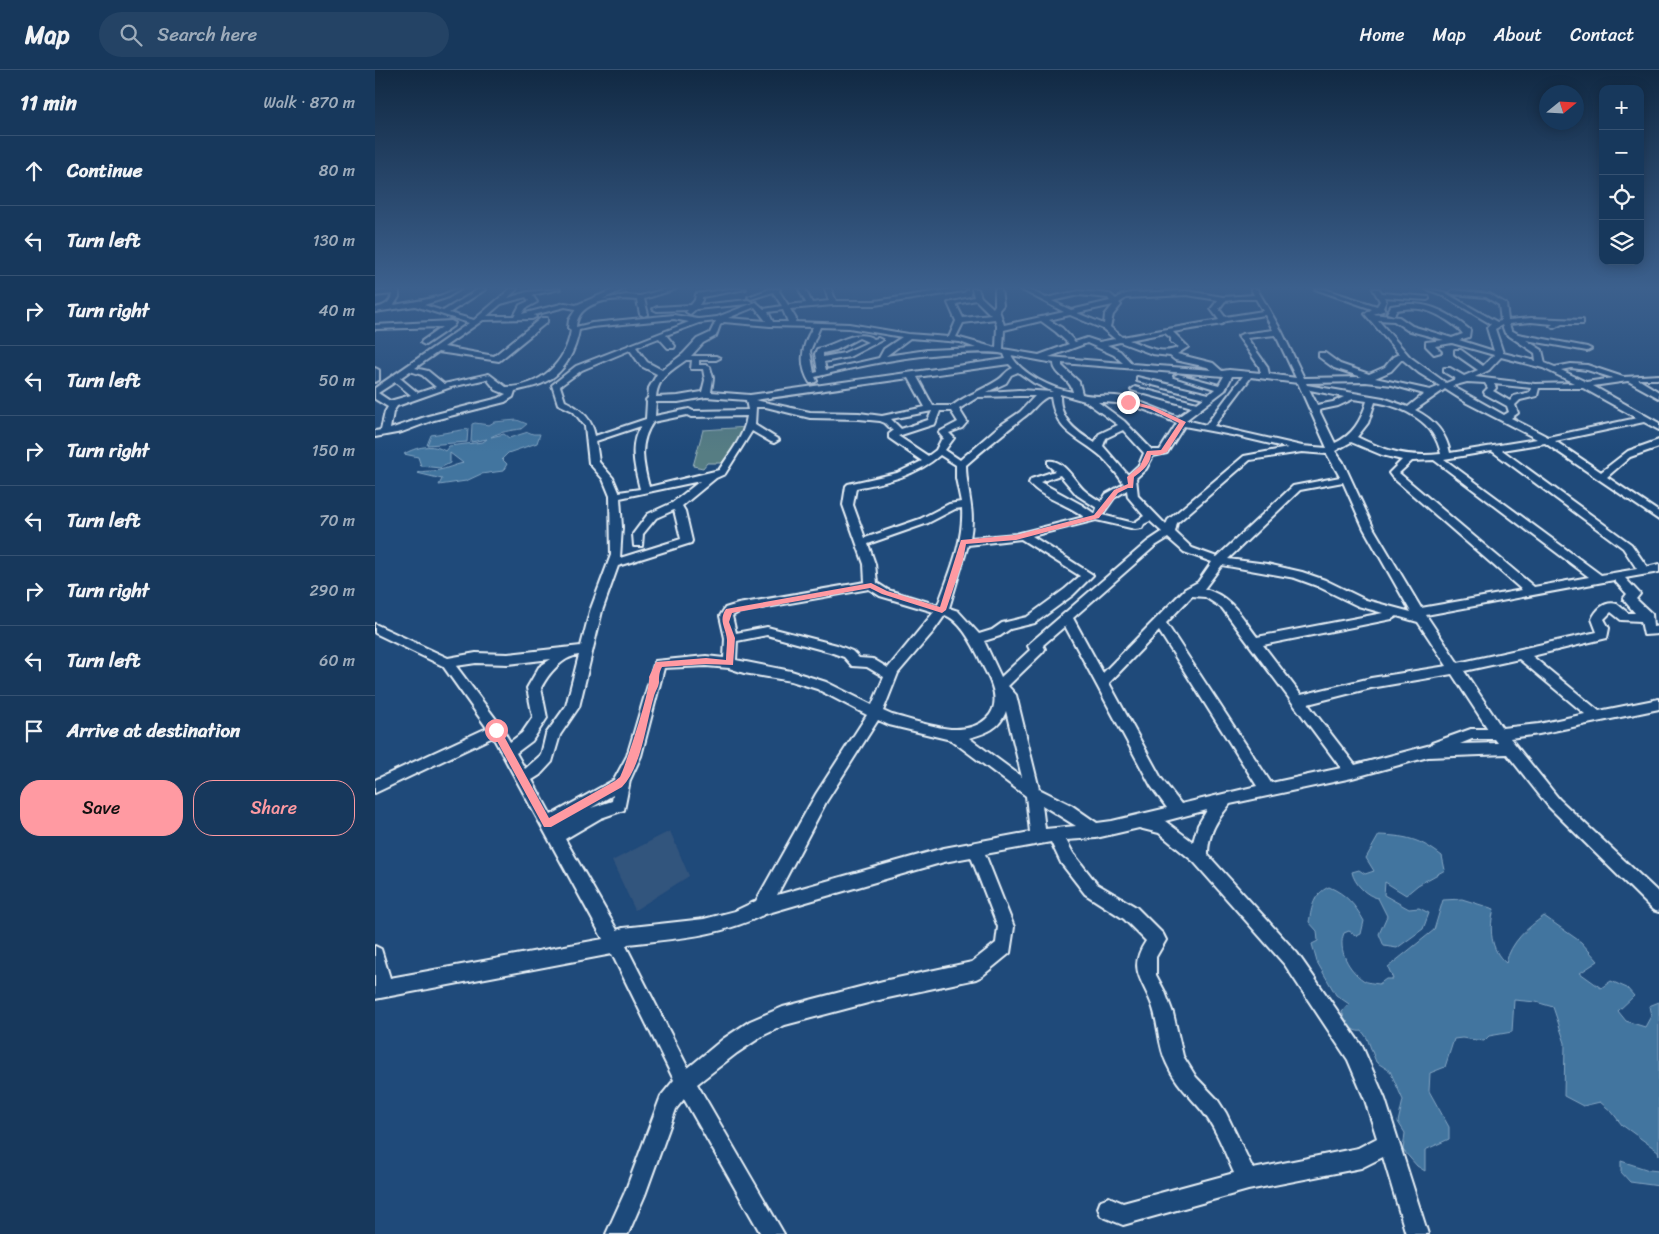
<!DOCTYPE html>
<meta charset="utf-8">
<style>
:root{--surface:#17385c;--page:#244365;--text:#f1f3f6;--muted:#9eacbb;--line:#365272;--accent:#ff9aa2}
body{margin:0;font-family:Sriracha,sans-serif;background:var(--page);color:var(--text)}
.controls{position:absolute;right:15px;top:15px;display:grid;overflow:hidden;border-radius:10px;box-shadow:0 2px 12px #0003}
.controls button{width:45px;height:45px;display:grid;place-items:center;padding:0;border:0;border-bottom:1px solid var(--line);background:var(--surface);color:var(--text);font:25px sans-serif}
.compass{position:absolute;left:1164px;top:15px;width:45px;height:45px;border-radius:50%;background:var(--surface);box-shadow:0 2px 12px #0003;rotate:72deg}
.stop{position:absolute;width:15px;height:15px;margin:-11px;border:4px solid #ff9aa2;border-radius:50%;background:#fff}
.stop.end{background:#ff9aa2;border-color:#fff;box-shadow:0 1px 5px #0008}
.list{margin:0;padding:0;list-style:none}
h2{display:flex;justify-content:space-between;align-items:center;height:65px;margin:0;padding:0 20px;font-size:21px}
h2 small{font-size:16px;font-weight:400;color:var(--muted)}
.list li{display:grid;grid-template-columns:32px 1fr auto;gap:15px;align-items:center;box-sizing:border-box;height:70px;padding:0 20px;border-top:1px solid var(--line)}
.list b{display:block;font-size:19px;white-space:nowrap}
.list em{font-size:16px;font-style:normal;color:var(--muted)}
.actions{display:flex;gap:10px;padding:15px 20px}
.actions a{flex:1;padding:11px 0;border:1px solid var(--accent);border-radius:20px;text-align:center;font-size:18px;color:var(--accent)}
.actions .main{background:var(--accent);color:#111}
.icon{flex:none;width:28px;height:28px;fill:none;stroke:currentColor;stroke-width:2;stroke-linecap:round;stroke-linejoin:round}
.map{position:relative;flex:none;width:1284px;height:1164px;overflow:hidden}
header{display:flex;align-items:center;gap:30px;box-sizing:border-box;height:70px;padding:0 25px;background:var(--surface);border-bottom:1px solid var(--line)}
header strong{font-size:24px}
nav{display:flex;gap:28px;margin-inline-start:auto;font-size:18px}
.search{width:350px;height:45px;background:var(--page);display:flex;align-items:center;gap:12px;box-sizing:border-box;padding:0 18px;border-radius:28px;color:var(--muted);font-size:19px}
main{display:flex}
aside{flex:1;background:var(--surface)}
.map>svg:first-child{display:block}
.built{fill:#33547d}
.green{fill:#577d83;stroke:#a0b7be}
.water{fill:#42749f;stroke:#84a6c3}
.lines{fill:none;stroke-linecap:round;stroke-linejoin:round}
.minor-casing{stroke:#e8f1f8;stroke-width:4}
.minor{fill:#1f4a7a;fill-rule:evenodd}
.route{fill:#ff9aa2}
</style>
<header>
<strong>Map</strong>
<div class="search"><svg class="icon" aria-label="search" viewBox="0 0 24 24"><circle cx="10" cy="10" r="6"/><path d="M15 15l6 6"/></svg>Search here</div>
<nav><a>Home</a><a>Map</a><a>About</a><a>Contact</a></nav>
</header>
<main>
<aside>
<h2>11 min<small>Walk · 870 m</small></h2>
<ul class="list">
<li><svg class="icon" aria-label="ahead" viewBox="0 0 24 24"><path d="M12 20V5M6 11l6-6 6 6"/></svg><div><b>Continue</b></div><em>80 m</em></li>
<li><svg class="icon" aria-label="left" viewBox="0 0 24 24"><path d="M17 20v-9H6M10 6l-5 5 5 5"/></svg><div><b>Turn left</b></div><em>130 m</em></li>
<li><svg class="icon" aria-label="right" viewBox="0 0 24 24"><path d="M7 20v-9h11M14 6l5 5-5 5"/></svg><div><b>Turn right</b></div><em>40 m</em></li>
<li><svg class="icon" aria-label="left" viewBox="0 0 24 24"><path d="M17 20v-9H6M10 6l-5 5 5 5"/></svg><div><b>Turn left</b></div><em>50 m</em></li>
<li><svg class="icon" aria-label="right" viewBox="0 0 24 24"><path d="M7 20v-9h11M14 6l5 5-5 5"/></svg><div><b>Turn right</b></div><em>150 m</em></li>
<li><svg class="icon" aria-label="left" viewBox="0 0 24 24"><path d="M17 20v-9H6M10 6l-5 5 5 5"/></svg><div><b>Turn left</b></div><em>70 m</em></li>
<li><svg class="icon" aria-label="right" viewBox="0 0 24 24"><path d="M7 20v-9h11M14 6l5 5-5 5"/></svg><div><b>Turn right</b></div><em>290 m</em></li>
<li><svg class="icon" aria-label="left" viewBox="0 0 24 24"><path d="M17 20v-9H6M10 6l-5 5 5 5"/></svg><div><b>Turn left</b></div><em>60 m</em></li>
<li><svg class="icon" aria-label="arrive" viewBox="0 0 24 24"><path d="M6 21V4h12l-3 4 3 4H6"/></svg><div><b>Arrive at destination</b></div></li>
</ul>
<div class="actions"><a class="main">Save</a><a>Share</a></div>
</aside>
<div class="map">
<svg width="1284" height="1164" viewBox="0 0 1284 1164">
<rect width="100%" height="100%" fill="#1f4a7a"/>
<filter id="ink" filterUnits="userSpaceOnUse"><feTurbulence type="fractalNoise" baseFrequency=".02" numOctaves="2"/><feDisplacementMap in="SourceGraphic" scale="10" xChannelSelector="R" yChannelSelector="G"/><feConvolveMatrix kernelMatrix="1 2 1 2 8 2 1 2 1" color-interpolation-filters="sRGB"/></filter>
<g filter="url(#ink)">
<!-- built -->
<polygon class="built" points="295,761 314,806 260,840 237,791"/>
<!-- green -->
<polygon class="green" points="373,357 347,393 332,393 328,398 318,396 328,360"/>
<!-- water -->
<g class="water">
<path d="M142,350L152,354L146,359C137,360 124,362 116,367L129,364L134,368L153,362L158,364H165L162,373L133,383L127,389L132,394L128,401L106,404L91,411L64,415L67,409L42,403C50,400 56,402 64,400C71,399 79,395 88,393L75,383V393L65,398L46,396L43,387L29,384C41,377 58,373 70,381L74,376L108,372L112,369L96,372L97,354L100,353L114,355L119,352Z"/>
<polygon points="93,359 92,372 52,375 56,365"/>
<path d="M1004,765C1031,766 1045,769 1067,786L1070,800L1043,815L1031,825L1010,812L1009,825L1034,839L1044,838L1054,843L1048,859L1022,878L1009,876L1004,864L1012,846L1003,828C991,826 979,813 977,802L984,800L990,804L999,801L991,788Z"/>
<path d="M954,817C971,824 980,835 989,851L986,864L982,866L974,861L969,863C962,880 974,900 988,910C992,913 999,913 1004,914L1011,909H1018L1013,897L1059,860L1068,830L1087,829L1119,839C1114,858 1115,880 1131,893C1136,872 1152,858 1169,846L1206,872L1223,891L1205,903L1226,918L1236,911L1252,918L1259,926L1243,941L1251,951L1270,957L1276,946L1274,936L1284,932V1085L1283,1081L1247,1055L1237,1042L1225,1032L1208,1036L1189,1026L1190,973L1178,937L1161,932L1139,930L1137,962L1114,966L1109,971L1087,968L1079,969L1070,997L1055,1003L1054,1021L1074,1057V1069L1050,1080V1101L1042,1096L1028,1080L1030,1063L1023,1052L1028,1030L1015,1001L1001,992L992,968L987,961C975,963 971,951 967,942L974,934L961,925L942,892L937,874L943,871L942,861L934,852C937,837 938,824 954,817Z"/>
<polygon points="1246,1091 1274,1100 1284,1101 1284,1116 1255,1112 1246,1102"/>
</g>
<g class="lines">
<defs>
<g id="minor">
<path d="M18,219H24V227L19,235C34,232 49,231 64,226C72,224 77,219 86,219L71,228L49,235L68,241L104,219H111L74,243L99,250L135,219H142L133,228L152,222L185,219L157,225L162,232L151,238L147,244L190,233L201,235L240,219H249L228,229L251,225L265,226L291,219H301L269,229L273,244L269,246L265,244L262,230C241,228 203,229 201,257L217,253L299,245L323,249L342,247L381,232L389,239L407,236L398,222L376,229L373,227L395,219H405L404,221L413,235L431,233L424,219H430L437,233L454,231L450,219H456L461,231H500L576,219H591L588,221L500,235H458L415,239L421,249L420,252L474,254L533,264L574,267L581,251L573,233L599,227L597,219H603L606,227L618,238L620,235V219H626L628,235L624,240L629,255L689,242L645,219H653L671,228L704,221L735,224L741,229L747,225L756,223L812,221L848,227L879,225L876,219H882L907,262L929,308L987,307L959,298L944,287V283H950L965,294L994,304L1010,297L1018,287L1024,284L990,244L997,239L940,219H949L1002,236L1005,231L998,219H1004L1007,223L1054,227V229L1052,230L1009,227L1011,231L1008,238L1011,240L998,244L1024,247L1037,256L1077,268L1088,264C1085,259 1079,255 1073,251C1056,240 1043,236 1022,240L1019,245L1012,243L1016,236C1049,229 1071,240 1095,260L1094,267L1084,270L1119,281L1112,258L1116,254L1065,224L1051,219L1069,222L1122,252L1126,251L1124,235L1111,227L1078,224L1075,222L1078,220L1115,224L1131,234L1133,250L1156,248L1208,250V254H1187L1179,258L1175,256L1178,254L1156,252L1134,254L1136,260L1143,264L1212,277L1216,279L1212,281L1151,270L1167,280L1170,293L1180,297L1196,294L1212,295L1248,307L1284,305V309H1263L1284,322V328L1253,311L1218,316L1284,353V360L1269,352L1180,371L1226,402L1253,381L1284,370V377L1255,387L1232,407L1284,442V450L1170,373L1127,380L1256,474L1272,497L1284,494V502L1250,508L1265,524L1261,529L1277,544L1278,557L1284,556V564L1269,565L1266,551L1246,550L1236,542L1229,549L1234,558L1232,568L1157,586L1224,641L1284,629V639L1164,664L1135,668L1184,729L1284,823V842L1278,840L1174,737L1132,684L1053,687L977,708L855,734C842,750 833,763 833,785L922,883L987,976L1010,1029L1053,1164H1031L1008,1087L986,1098L873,1120L748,1155L726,1146L723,1138L726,1130L734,1127L748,1133L859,1103C850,1083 842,1060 828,1042C815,1026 800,1013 792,994C783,976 784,954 777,935C768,910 752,899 771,871L749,849L710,824L686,793L676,772L610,784L639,857L635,883L607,906L601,909L508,929L410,955L389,965L362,983L322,1014L409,1164H386L309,1029L301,1039L270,1125L253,1164H231L250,1122L286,1026L299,1010L237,884L0,929V876L6,879L15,908L228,869L118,667L0,723V710L112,658L68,596L0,563V554L73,588L101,583L133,584L206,576L215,541L236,485L235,426L228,409L214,393L210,356L198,341L183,334L177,315L201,296L314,252L299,249L217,257L204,260C201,280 189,304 170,312C161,317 150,318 140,321L138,327L130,332L59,350L27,362L0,367V361L6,360L10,342L13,337L0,329V318L94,253L40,236L0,242V238C9,236 15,234 17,224L0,226V222ZM704,225L733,228L735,231L696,240L677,231ZM812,225L843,230L836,239L844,250L747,267L735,257L738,245L746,235L744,233L751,228ZM151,227L154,231L145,235L139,246H112L126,234ZM864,229H881L888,241L850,247L844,239L850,231ZM601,230L616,245L588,248L581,234ZM738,235L730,245L729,254L702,243ZM190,237L201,239L194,250L193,258L196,260C191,293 165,317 131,317L114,304L69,314L53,301L40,298L63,282L124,291L172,252V248H166L119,286L69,277L108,250L157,249L161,247L159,245ZM380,237L391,251L353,248ZM408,240L413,252H398L393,242ZM695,245L728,259L740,269L724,272L712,268L700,272L687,258L674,250ZM890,245L898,260L867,264L863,266L884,296L886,303L854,300L847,301L838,293L802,284L813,277L798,262L847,254L851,251ZM620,249L622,256L621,278L581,267L588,253ZM1003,250L1019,251L1032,260L1069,270L1051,272V276L1059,284L1066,282L1060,276L1077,273L1119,285L1108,296L1086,280H1080V284L1103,300L1089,306L1075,298H1069V302L1081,309L1071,313L1035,287ZM341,251L335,263L322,269L308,284L287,300L272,292L261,277L284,268L293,278H299L300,276L291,265L324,253ZM666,251L681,262L694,274L664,285L628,279L629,260ZM349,252L395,256L438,257C427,275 423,294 435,313H438L442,311L440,307C488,295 534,285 584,283C600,283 614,281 629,284L631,289L375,325L336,322L338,308L335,297L331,295H324V290H341L345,288L341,286H316L328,273L341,266L345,255ZM1127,255L1130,263L1160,283L1161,291L1128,283L1120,259ZM445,257L474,258L527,267L509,279L504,288L451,300L449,292L474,287L507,270L503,268L499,269C480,258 462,275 442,279L440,284L443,302L439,303L435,281ZM790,263L796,268V272L804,277C788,286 770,276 754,270ZM900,265L903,270L921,308L894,304L892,296L872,268ZM484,268L493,272L469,283L448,287V283L461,280ZM535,268L585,272L601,278L552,280L511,286ZM745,272L777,284L795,286L800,290L832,297L837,300L757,294L745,281L732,275ZM712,273L739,285L748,293L674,287ZM255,280L266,296L282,304L274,318L273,328L271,330L272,332L271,349L220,366C217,348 205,338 190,331L185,316L207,300ZM636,285L679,293C679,305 696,309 698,322C677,319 646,304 636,285ZM1126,287L1168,298L1199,313L1160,314L1100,307L1114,300ZM1027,289L1044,303L1065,316L1055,320L1000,308L1016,301ZM311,290H317L316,299H328L330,310L327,322L303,326L281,327C283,307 296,301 311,290ZM687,293L849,306L844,315L803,304L799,306L840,319L834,324L762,307V311L829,328L822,333L760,317L756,320L817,337L803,347C784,340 767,331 747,327C733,324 720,328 707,324L704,312L687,296ZM634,294L638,298C629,302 630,306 623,310C608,320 591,325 577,336H558L542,307ZM1196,298L1212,300L1238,308L1211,312L1186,300ZM35,301L47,305L61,317L43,323L25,308ZM643,302L659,313L678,322L644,320L612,322L631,313L636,305ZM857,306H868L831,355L811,350L850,320ZM876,307L923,313L952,378L927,376L839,356ZM534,308L550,337L507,346L484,343L435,342L380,330ZM112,309L121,320L131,324L124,328L53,346L15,359L18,342L22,336L76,317ZM20,312L36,325L15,331L3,323ZM991,312L1017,315L1049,324L1033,337L1008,328L932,315L931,313ZM1092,312L1110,313L1113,318L1109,322L1110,324L1132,336L1134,342L1129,345L1077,316ZM1119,314L1156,318L1155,322L1139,326L1135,331L1118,321L1121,318ZM1164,318H1208L1262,348L1173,367L1136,348L1143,343L1140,335L1145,330L1162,326ZM934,319L935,320L969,327L958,332L942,335ZM1070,319L1092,333L1162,369L1075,383C1071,362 1058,349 1040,340ZM685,324L710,331L743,355L724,364L720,373C700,361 684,349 685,324ZM644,326H660L645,342L623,357L585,390L570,380L579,368L574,363L587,358L592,352L584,339L603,327ZM331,327L371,330L373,340L318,341L314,339L280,346L281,332H303ZM672,327H676C681,364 703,366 727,387C735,395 743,405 749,414L731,424L726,432C721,428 714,425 709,420C700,412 688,388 673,391V395L680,401L656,409L654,413C668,429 692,433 709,447L641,464L595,468C601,439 591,422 591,395C610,378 629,363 649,347C658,341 662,332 672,327ZM978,329L992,331C986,351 978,365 960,373L944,340L963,336ZM723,332C758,332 772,341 802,353L785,380H777L749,351ZM1000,332C1030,337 1060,352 1066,384C1034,388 1010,381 982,367L993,353ZM381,337H391L435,348L484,349L505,351L510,353L518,361L514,364V368L547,391L522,403L473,414L471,416L468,435L489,494L490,512L363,534L350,538L345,546L350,568L349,588L331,586L280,591L252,686L239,710L176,745L157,710L165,705L177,692L185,665L204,637L227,541L243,496L316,473L317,471L310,441L307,436L341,408L350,404L377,361L396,372L399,373L404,370L380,355ZM557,341L553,350L526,359L516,349ZM565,341H576L583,352L566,361L564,363L569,369L566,370L561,380L553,386L523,366L560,354ZM312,345L316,347L372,346C369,367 355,383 344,400L274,417C268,394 263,373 278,352ZM266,356C253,374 260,399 265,419L244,422L238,408L224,392L221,371ZM809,356L862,366L913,378L869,386L793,450L791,455L763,426L761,408L771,399L778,386L792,383ZM748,360L769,383L764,395L753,405L728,376L731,368ZM976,372L1007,385L1027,390L1014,403L1017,407L1147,520L1046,538L999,459L968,392L960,381ZM1117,381L1248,478L1262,499L1226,505L1069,389ZM927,382L952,384L965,407L918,416L842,487L817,478L800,462L802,453L875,390ZM565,385L581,395V408L586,432L574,434L545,449L490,468L478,435L481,418C512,412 541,406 565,385ZM1059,390L1214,507L1159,517L1024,403L1037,391ZM685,405L702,425L722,438L720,444L707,435L665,412ZM325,411L297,433L273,444L258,464L259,476H267L268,464L281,448L299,440L306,469L245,488L247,457L245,428ZM968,412L989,459L1036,542L991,530L950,510L927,502L892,494L853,489L925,420ZM752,420L753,427L769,446L759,453L727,445L739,428ZM587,438C589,472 574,504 563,535L513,520L502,513L500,494L493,474L553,453L580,439ZM721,450L760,459L767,458L769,454L775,451L787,462L772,472L655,573L653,576L655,580L626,607L609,571L625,566L635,559L660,553L698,525L718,505L657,466ZM793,468L809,482L837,492L823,512L810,519L728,603L698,548L780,476ZM646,469L705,506L690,519L652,547L627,553L617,560L604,564L583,541L574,538L593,475ZM847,495L920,508L942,516L983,536L1008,543L882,567C867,547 855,525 829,519ZM1239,510L1252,524L1248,529L1260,543H1253L1242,534C1230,531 1222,539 1217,549L1222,562L1083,593L1051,545ZM494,519L505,526L559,542L513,598L498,589L484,588L477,581L462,575L392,557L361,563L357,546L364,542ZM817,526L830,527L847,538L966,698L896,713L791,553ZM570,545C587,551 601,580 608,596C611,602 615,609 617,616C627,644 606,659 581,659C566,660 533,649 517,645L508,641L523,603L558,562ZM1022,546L1043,552L1072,596L996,608L926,625L888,575L1017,549ZM690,556L776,716L792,738L737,751L722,753L696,735L664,719L641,625L633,616L668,582L670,579L668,575ZM784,561L882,716L806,734L786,708L734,613ZM392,565L455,582L469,587L477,596L492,597L509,607L497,635L451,612L416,601L361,590L362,571ZM204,585L191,636L171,664L166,685L150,699L141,683L157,671L172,648L166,618C173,604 187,587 204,585ZM176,589L164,597L152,618L158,647L147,663L135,672L126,656L81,596L101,593L133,594ZM1144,589L1210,644L1164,654L1127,658L1089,601ZM331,596L354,598L369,603L416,611L442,619L492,645L441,724L381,831L360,841L329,849L248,858L242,860L190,769L226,748L249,740L255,710L266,686L289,598ZM1077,604L1113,659H1096L1057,673L1056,675L980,695L933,634L996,618ZM631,641L647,707L594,668C611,663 625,659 631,641ZM503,650L514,655L576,670L651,726L655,762L569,778L402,825L451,732ZM1097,669H1120L1123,673L1085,674ZM238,725L237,731L216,738L184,757ZM667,735L701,756L670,759ZM832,740L823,755L818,772L790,751ZM764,758L784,763L819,792L910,895L973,990L990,1030L1002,1068L983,1078L878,1099L851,1043L842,1029L821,1007L808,986L798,943L790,922L781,905V887L791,870L788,864L761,837L722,814L698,783L691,770L721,768ZM596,787L623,857L621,873L597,892L508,911L408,937L375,951L348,969L313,998L251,876L253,874C303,868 343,867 390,844L569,792Z"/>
<polygon points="354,219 371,219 327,227 327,230 324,235 373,230 377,232 373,234 321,239 315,244 311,242 313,240 282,241 278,239 282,237 316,235 320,230 321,224"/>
<polygon points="76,251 80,253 78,256 50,275 46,273 47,271 67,257 0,259 0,255"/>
<polygon points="0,298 4,300 4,310 0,312"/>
</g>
</defs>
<!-- minor casing -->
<use href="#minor" class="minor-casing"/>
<!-- minor -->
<use href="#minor" class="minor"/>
</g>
</g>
<!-- sky -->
<linearGradient id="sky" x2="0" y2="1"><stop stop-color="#112943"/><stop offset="0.57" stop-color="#3c608d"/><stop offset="1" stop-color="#3c608d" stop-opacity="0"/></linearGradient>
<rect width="1284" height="382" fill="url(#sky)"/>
<!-- route -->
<path class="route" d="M753,330L779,337L811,352L792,382L785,385H776C775,395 767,401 759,407L758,418H753L743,423L724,448L641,470L591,474L588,490L571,540L567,543L507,524L495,518L357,543L354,552L360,568L358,595L331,594L287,597C284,603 284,606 284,612C284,616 280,622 279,626C271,653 267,696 247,717L176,757H169L116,660L118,657H124L174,748L240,711L245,707C251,695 277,616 274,607L281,592L331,588L351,590C351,583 352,576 352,570C351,557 343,551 351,539L496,513L512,521L565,537L586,470L641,465L719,445L739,420L753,414L752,407L765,396L772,381L786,380L804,353L775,339L751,333Z"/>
</svg>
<div class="controls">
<button>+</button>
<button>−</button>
<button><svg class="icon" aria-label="locate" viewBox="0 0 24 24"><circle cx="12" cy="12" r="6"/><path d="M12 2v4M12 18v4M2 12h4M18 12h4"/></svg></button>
<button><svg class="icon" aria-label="layers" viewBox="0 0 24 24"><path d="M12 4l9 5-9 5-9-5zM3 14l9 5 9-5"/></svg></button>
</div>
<svg class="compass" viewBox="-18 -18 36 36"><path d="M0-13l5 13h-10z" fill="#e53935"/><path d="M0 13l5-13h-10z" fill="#9eacbb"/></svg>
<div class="stop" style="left:121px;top:660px"></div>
<div class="stop end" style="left:753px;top:332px"></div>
</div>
</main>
